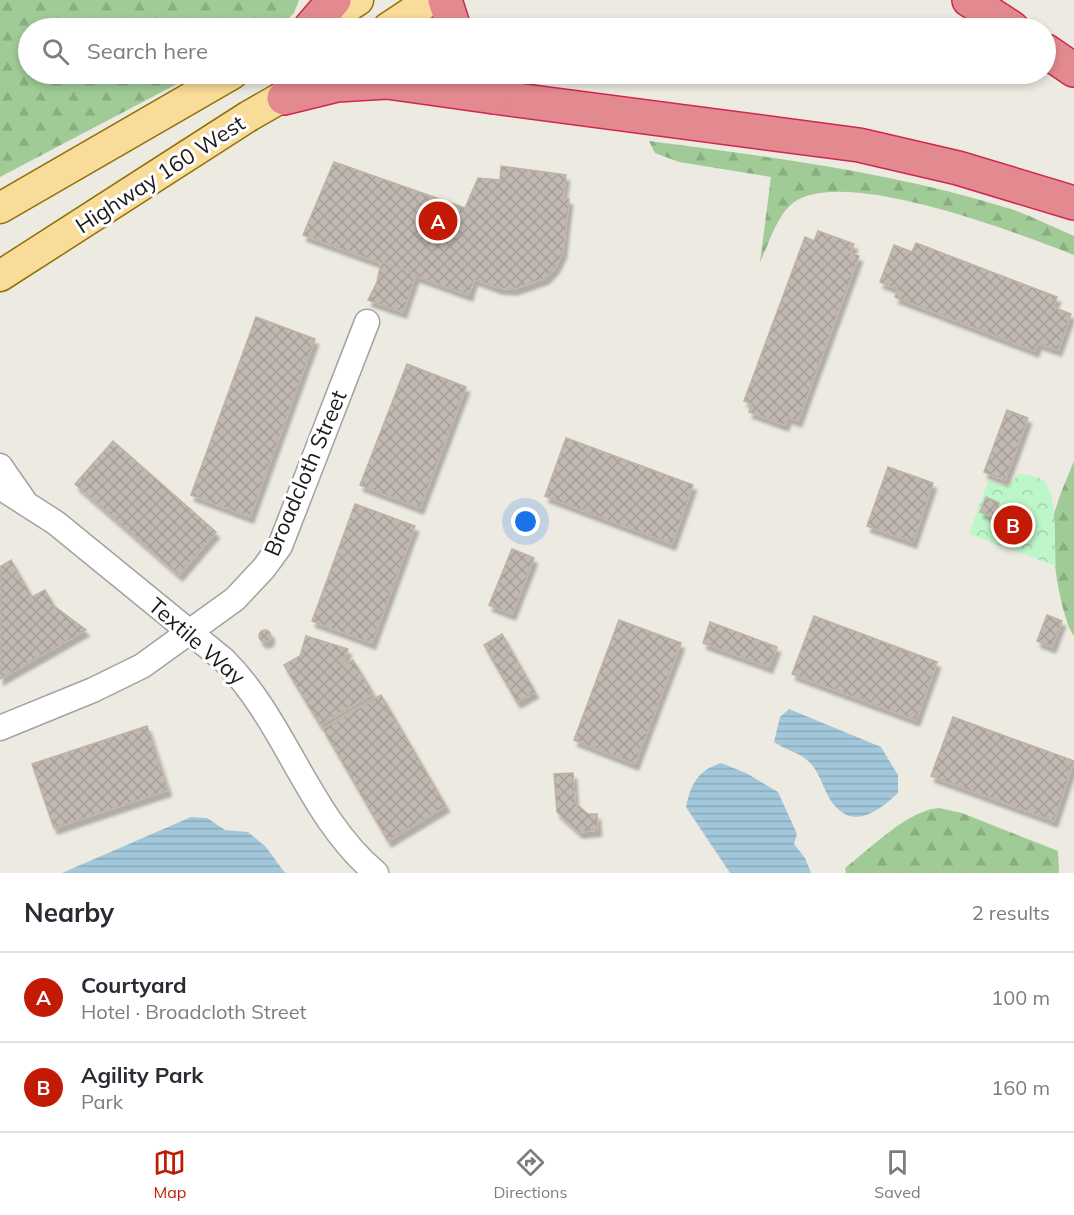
<!DOCTYPE html>
<meta charset="utf-8">
<style>
:root{--surface:#fff;--page:#f7f7f7;--text:#2b2b33;--muted:#7c7c81;--line:#e1e1e2;--accent:#c21a05}
body{margin:0;font-family:Mulish,sans-serif;background:var(--page);color:var(--text)}
.you{position:absolute;left:526px;top:522px;width:21px;height:21px;margin:-15px;border:4px solid #fff;border-radius:50%;background:#1a73e8;box-shadow:0 0 0 9px #1a73e833}
.badge{display:grid;place-items:center;width:39px;height:39px;border-radius:50%;background:var(--accent);color:#fff;font-size:20px;font-weight:700}
.pin{position:absolute;translate:-50% -50%;border:3px solid #fff;box-shadow:0 2px 6px #0006}
.list{margin:0;padding:0;list-style:none}
h2{display:flex;justify-content:space-between;align-items:center;height:78px;margin:0;padding:0 24px;font-size:26px}
h2 small{font-size:20px;font-weight:400;color:var(--muted)}
.list li{display:grid;grid-template-columns:39px 1fr auto;gap:18px;align-items:center;box-sizing:border-box;height:90px;padding:0 24px;border-top:2px solid var(--line)}
.list b{display:block;font-size:22px;white-space:nowrap}
.list p{margin:0;font-size:20px;white-space:nowrap;color:var(--muted)}
.list em{font-size:20px;font-style:normal;color:var(--muted)}
.icon{flex:none;width:33px;height:33px;fill:none;stroke:currentColor;stroke-width:2;stroke-linecap:round;stroke-linejoin:round}
.map{position:relative;flex:none;width:1074px;height:873px;overflow:hidden}
.search{position:absolute;background:var(--surface);box-shadow:0 3px 9px #0003;left:18px;right:18px;top:18px;height:66px;display:flex;align-items:center;gap:15px;box-sizing:border-box;padding:0 21px;border-radius:33px;color:var(--muted);font-size:22px}
.sheet{height:258px;background:var(--surface)}
nav{display:flex;justify-content:space-around;align-items:center;box-sizing:border-box;height:84px;border-top:2px solid var(--line);background:var(--surface);font-size:16px;color:var(--muted)}
nav a{display:grid;justify-items:center;gap:3px}
nav .on{color:var(--accent)}
.map>svg:first-child{display:block}
.forest{fill:url(#forest-firs)}
.park{fill:url(#park-crowns)}
.water{fill:url(#water-rules)}
.building{fill:url(#building-cross-hatch);stroke:#beb2a4;stroke-width:1.5;filter:url(#shadow)}
.lines{fill:none;stroke-linecap:round;stroke-linejoin:round}
.minor-casing{stroke:#a2a2a2;stroke-width:27}
.major-casing{stroke:#8f7104;stroke-width:33}
.highway-casing{stroke:#d1274f;stroke-width:36}
.minor{stroke:#fff;stroke-width:24}
.major{stroke:#f9db9a;stroke-width:30}
.highway{stroke:#e38990;stroke-width:33}
.labels{text-anchor:middle;stroke-width:6;stroke-linejoin:round;paint-order:stroke}
.street-label{font-size:22px;fill:#1b1b1b;stroke:#fff}
</style>
<div class="map">
<svg width="1074" height="873" viewBox="0 0 1074 873">
<defs>
<pattern id="forest-firs" width="22" height="20" patternUnits="userSpaceOnUse" patternTransform="scale(1.5)"><rect width="22" height="20" fill="#a0cb96"/><path d="M5 1l3.5 6h-7zM16 11l3.5 6h-7z" fill="#89ae81"/></pattern>
<pattern id="park-crowns" width="20" height="18" patternUnits="userSpaceOnUse" patternTransform="scale(1.5)"><rect width="20" height="18" fill="#bdf7c9"/><path d="M2 6a3 3 0 1 1 6 0M12 15a3 3 0 1 1 6 0" fill="none" stroke="#a2d3ac"/></pattern>
<pattern id="water-rules" width="6" height="5" patternUnits="userSpaceOnUse" patternTransform="scale(1.5)"><rect width="6" height="5" fill="#a2c7da"/><path d="M0 2.5h6" fill="none" stroke="#8baaba"/></pattern>
<pattern id="building-cross-hatch" width="8" height="8" patternUnits="userSpaceOnUse" patternTransform="scale(1.5)"><rect width="8" height="8" fill="#c1b9b1"/><path d="M0 0l8 8M0 8l8-8" fill="none" stroke="#a59e98"/></pattern>
<filter id="shadow"><feDropShadow dx="3.5" dy="6" stdDeviation="1.5" flood-color="#0004"/></filter>
</defs>
<rect width="100%" height="100%" fill="#edeae1"/>
<!-- forest -->
<g class="forest">
<polygon points="0,0 299,0 294,13 279,28 28,28 28,74 196,74 0,177"/>
<path d="M649,141C772,157 893,172 1011,209C1032,216 1053,227 1074,236V255C1020,234 842,165 793,203C777,215 769,244 760,262L771,177L679,162L655,153Z"/>
<path d="M1074,461V636C1060,618 1048,535 1054,514C1059,496 1067,478 1074,461Z"/>
<path d="M939,808L962,813L1058,851L1059,873H846L845,868C870,849 908,810 939,808Z"/>
</g>
<!-- park -->
<path class="park" d="M1019,473C1027,475 1039,476 1045,482C1058,495 1054,547 1056,566L969,534L988,481L1009,486Z"/>
<!-- water -->
<g class="water">
<path d="M789,709L881,747L898,775V793C882,808 857,829 837,808C823,795 822,772 807,760C798,752 784,749 774,742L780,717Z"/>
<path d="M721,763L746,773L778,792L797,834L794,844L805,858L811,873H730L686,807C691,784 698,770 721,763Z"/>
<polygon points="191,817 207,818 225,830 248,832 266,847 285,873 62,873"/>
</g>
<!-- building -->
<g class="building">
<polygon points="334,162 465,208 478,178 500,180 501,166 566,175 563,197 569,199 563,252 555,268 545,278 514,289 499,288 474,279 469,295 303,235"/>
<polygon points="818,231 854,244 850,253 859,256 798,421 788,417 785,425 749,412 752,404 744,401 805,237 814,241"/>
<polygon points="916,243 1057,297 1053,307 1071,314 1058,350 1038,343 1035,351 895,297 898,289 880,282 894,245 912,252"/>
<polygon points="381,262 416,274 403,312 368,300 377,282"/>
<polygon points="256,317 315,339 250,517 191,495"/>
<polygon points="407,364 466,387 420,508 360,485"/>
<polygon points="1007,410 1028,418 1005,480 984,472"/>
<polygon points="566,438 693,485 672,544 545,496"/>
<polygon points="113,441 216,532 179,575 75,484"/>
<polygon points="888,467 933,483 913,542 867,526"/>
<polygon points="986,497 999,503 994,517 980,512"/>
<polygon points="355,504 415,526 372,643 312,621"/>
<polygon points="512,549 534,558 512,614 489,605"/>
<polygon points="11,560 32,597 45,590 54,606 86,630 0,679 0,567"/>
<polygon points="1047,615 1062,621 1052,647 1037,641"/>
<polygon points="814,616 937,662 916,720 792,674"/>
<polygon points="619,620 681,643 635,764 574,740"/>
<polygon points="710,622 777,647 769,667 703,643"/>
<circle cx="265" cy="636" r="6"/>
<polygon points="502,634 535,692 517,702 484,645"/>
<polygon points="306,636 348,649 342,666 353,660 373,693 320,725 284,665 300,656"/>
<polygon points="381,695 446,806 388,841 323,729"/>
<polygon points="953,717 1074,761 1054,821 931,776"/>
<polygon points="147,726 168,790 54,828 32,764"/>
<polygon points="573,773 575,803 588,814 597,814 598,830 579,832 557,812 554,774"/>
</g>
<g class="lines">
<defs>
<g id="minor">
<polyline points="0,466 23,499"/>
<path d="M0,487L56,523L224,660C286,722 308,816 376,873"/>
<polyline points="0,728 93,690 142,666 235,599 264,568 280,546 367,322"/>
</g>
<g id="major">
<polyline points="316,28 358,0"/>
<polyline points="388,28 430,0"/>
<polyline points="0,208 232,74"/>
<polyline points="0,276 249,116 305,84"/>
</g>
<g id="highway">
<polyline points="445,0 454,28"/>
<polyline points="969,0 1012,28"/>
<polyline points="310,28 334,0"/>
<polyline points="1046,51 1074,70"/>
<polyline points="477,74 494,97 859,145 958,168 1074,203"/>
<polyline points="284,98 337,85 387,82 494,97"/>
</g>
</defs>
<!-- minor casing -->
<use href="#minor" class="minor-casing"/>
<!-- major casing -->
<use href="#major" class="major-casing"/>
<!-- highway casing -->
<use href="#highway" class="highway-casing"/>
<!-- minor -->
<use href="#minor" class="minor"/>
<!-- major -->
<use href="#major" class="major"/>
<!-- highway -->
<use href="#highway" class="highway"/>
</g>
<g class="labels">
<!-- street labels -->
<g class="street-label">
<text transform="translate(160 174) rotate(-33)" y="8">Highway 160 West</text>
<text transform="translate(305 473) rotate(-67)" y="8">Broadcloth Street</text>
<text transform="translate(197 641) rotate(41)" y="8">Textile Way</text>
</g>
</g>
</svg>
<div class="you"></div>
<div class="pin badge" style="left:438px;top:221px">A</div>
<div class="pin badge" style="left:1013px;top:525px">B</div>
<div class="search"><svg class="icon" aria-label="search" viewBox="0 0 24 24"><circle cx="10" cy="10" r="6"/><path d="M15 15l6 6"/></svg>Search here</div>
</div>
<section class="sheet">
<h2>Nearby<small>2 results</small></h2>
<ul class="list">
<li><span class="badge">A</span><div><b>Courtyard</b><p>Hotel · Broadcloth Street</p></div><em>100 m</em></li>
<li><span class="badge">B</span><div><b>Agility Park</b><p>Park</p></div><em>160 m</em></li>
</ul>
</section>
<nav>
<a class="on"><svg class="icon" aria-label="map" viewBox="0 0 24 24"><path d="M3 6l6-2 6 2 6-2v14l-6 2-6-2-6 2zM9 4v14M15 6v14"/></svg>Map</a>
<a><svg class="icon" aria-label="directions" viewBox="0 0 24 24"><path d="M12 3l9 9-9 9-9-9zM9 14v-3h6M13 9l2 2-2 2"/></svg>Directions</a>
<a><svg class="icon" aria-label="saved" viewBox="0 0 24 24"><path d="M7 4h10v16l-5-4-5 4z"/></svg>Saved</a>
</nav>
